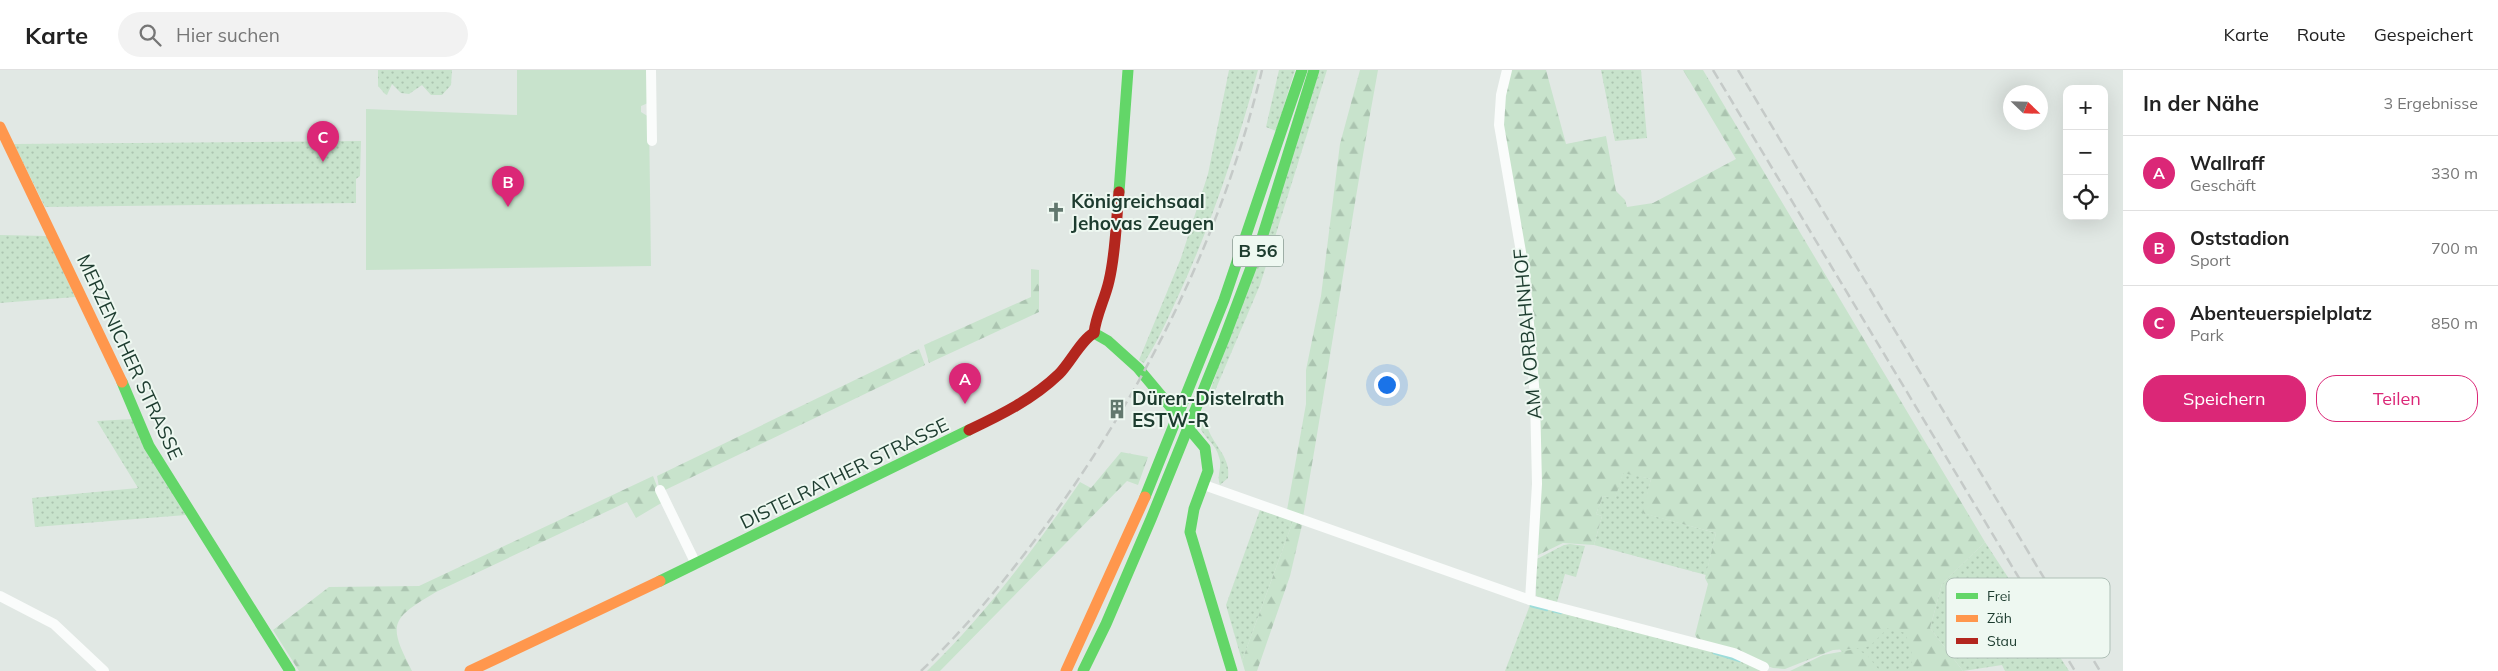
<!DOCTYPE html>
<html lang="de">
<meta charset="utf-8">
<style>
:root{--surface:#fff;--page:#f2f2f2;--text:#222;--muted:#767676;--line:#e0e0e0;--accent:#db2777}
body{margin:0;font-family:Mulish,sans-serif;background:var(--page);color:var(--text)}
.controls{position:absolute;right:15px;top:15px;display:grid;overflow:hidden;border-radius:10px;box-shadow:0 5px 20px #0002}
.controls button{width:45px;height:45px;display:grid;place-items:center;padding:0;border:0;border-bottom:1px solid var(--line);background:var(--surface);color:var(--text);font:25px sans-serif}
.compass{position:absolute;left:2003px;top:15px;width:45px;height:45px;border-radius:50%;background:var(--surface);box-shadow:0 5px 20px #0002;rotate:113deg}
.you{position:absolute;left:1386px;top:314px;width:18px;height:18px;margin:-12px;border:4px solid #fff;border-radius:50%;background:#1a73e8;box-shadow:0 0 0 8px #1a73e833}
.badge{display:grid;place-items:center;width:32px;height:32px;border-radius:50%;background:var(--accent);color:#fff;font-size:16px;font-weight:700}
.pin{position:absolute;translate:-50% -41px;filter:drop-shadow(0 1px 2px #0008)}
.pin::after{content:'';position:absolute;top:26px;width:18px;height:15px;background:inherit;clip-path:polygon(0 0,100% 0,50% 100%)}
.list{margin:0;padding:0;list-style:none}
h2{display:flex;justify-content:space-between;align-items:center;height:65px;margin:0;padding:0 20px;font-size:21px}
h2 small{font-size:16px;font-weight:400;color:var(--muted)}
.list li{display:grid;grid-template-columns:32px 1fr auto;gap:15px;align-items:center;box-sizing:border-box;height:75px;padding:0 20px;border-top:1px solid var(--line)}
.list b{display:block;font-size:19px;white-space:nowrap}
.list p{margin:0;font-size:16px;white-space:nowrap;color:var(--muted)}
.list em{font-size:16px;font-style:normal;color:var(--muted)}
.actions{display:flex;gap:10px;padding:15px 20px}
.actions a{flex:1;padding:11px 0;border:1px solid var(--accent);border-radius:20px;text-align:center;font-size:18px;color:var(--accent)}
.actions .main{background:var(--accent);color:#fff}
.icon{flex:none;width:28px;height:28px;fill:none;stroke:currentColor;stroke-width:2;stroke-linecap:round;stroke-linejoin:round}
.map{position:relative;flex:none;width:2123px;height:601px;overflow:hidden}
header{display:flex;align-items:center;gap:30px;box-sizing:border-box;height:70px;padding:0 25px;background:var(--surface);border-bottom:1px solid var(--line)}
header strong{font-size:24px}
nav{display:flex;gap:28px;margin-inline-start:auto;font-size:18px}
.search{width:350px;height:45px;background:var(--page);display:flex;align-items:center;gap:12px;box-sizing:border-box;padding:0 18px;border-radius:28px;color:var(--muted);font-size:19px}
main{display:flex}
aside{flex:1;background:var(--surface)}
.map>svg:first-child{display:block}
.green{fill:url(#green-dots)}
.forest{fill:url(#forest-firs)}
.pitch{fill:#c8e3cc}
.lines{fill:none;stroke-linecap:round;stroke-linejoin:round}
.stream{stroke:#9cdcda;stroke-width:2.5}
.street{stroke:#fafcfb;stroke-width:10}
.fast{stroke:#63d668;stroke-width:11}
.slow{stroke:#ff974d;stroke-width:11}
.jam{stroke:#b3261e;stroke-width:11}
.rail{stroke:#c5cac8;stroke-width:2.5;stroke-dasharray:10 5;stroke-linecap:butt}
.labels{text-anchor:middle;stroke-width:4;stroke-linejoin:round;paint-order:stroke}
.shield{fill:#eef8f1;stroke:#5c7469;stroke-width:1}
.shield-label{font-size:18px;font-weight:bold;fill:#1d3c2f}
.poi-label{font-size:19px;font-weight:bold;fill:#1d3c2f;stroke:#eef8f1;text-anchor:start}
.street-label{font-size:19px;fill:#1d3c2f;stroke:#eef8f1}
.key{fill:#eef8f1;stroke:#afc0b7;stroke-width:1}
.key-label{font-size:14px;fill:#1d3c2f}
</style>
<header>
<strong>Karte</strong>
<div class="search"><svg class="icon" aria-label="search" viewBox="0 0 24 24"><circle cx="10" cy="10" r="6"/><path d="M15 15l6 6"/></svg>Hier suchen</div>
<nav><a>Karte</a><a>Route</a><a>Gespeichert</a></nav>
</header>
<main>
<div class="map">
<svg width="2123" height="601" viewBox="0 0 2123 601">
<defs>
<pattern id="green-dots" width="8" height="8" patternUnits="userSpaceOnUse" patternTransform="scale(1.25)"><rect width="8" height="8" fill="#c8e3cc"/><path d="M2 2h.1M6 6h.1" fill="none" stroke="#abc4b0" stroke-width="1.8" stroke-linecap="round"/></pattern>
<pattern id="forest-firs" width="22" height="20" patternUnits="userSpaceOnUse" patternTransform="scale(1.25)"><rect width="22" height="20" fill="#c8e3cc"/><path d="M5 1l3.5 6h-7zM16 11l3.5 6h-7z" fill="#abc4b0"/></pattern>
</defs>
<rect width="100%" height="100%" fill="#e1e8e4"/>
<!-- green -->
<g class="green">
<polygon points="378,0 452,0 451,15 442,25 431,25 422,15 409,24 401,23 392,14 387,25 385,24 378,16"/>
<path d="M1229,0H1258C1237,76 1213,150 1180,222C1169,246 1158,271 1144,293L1139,290L1181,188L1208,104Z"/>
<polygon points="1279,0 1295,0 1276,61 1266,57"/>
<polygon points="1320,0 1327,0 1260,215 1209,335 1205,336"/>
<polygon points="1601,0 1641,0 1647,68 1615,71"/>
<polygon points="361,71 360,106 356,109 356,133 45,137 14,74"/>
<polygon points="0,165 47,166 75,227 0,233"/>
<path d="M1202,341C1207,347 1205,352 1208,359C1215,377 1231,388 1228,408L1220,415C1216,405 1223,396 1219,387C1216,374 1204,368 1199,356Z"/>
<polygon points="132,349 186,445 35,457 32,428 138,418 97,351"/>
<polygon points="1623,402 1651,409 1643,443 1716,463 1706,505 1594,475 1602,446 1596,444 1603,426 1615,428"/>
<polygon points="1260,440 1293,451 1242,591 1226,535"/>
<polygon points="1985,472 2069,601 2005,601 2002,595 1963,601 1930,558 1942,514"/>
<polygon points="1570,474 1585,476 1576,507 1565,504 1557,532 1536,526 1535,490 1564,475"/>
<polygon points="1530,535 1729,585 1763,601 1505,601"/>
<polygon points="1918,542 1956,601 1854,601 1836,573"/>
</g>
<!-- forest -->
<g class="forest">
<path d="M1360,0H1378C1351,148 1329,298 1303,447L1287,440L1306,334V300L1321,226L1340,74Z"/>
<path d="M1509,0H1546L1566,74L1606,66L1616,121L1625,130L1627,137L1653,133L1736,89L1683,0H1703L1985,472L1942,514L1930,558L1963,601H1905C1919,592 1909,575 1905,563L1888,558L1870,576L1863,578L1833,580L1785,599L1773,598L1698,570L1695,565L1708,514L1705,508L1716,463L1642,443L1651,409L1623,403L1615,429L1603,426L1596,444L1602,446L1594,475L1563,473L1534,487L1538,332L1501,54Z"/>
<polygon points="1031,199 1039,200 1039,242 929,293 924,275 1031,227"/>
<polygon points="919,279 925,295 663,421 659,417 657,406"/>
<path d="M1121,382L1148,387L1138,415L1127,411L940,601H927C985,545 1035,478 1080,412L1091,418Z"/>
<path d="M653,406L663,432L636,448L627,432L436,522C391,549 387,553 412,601H299L273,560L329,517L419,516Z"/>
<polygon points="1293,451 1302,455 1290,506 1257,601 1245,601 1242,591"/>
<polygon points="1856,579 1867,585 1880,601 1790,601 1823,585"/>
</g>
<!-- pitch -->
<polygon class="pitch" points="517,0 648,0 648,33 641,36 641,42 649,47 651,196 366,200 366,39 517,45"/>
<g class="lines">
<!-- stream -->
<g class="stream">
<polyline points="1531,536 1547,540"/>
<polyline points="1553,541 1561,543"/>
<polyline points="1714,583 1740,591"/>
</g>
<!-- street -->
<g class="street">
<polyline points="651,0 652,71"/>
<polyline points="1507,0 1501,25 1499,55 1525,205 1535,327 1537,414 1530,530"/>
<polyline points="1204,415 1530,530 1734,583 1764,597"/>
<polyline points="660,420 696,494"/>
<polyline points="0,526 54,554 104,601"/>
</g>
<!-- fast -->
<g class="fast">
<polyline points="1119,122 1128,0"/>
<polyline points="1094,263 1108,271 1138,298 1205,378 1208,401 1194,439 1190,462 1232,601"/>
<polyline points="122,312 149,376 290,601"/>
<polyline points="1145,427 1224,230 1302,0"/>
<polyline points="660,511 969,360"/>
<polyline points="1083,601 1106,554 1151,449 1224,269 1261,171 1314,0"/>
</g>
<!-- slow -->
<g class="slow">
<polyline points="0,57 122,312"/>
<polyline points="470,601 660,511"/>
<polyline points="1066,601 1145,427"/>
</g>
<!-- jam -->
<g class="jam">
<path d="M1094,263C1096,245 1105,229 1109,211C1116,182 1116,151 1119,122"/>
<path d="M969,360C1001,345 1033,329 1059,304C1070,293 1082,269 1094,263"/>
</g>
<!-- rail -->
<g class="rail">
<polyline points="1713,0 2075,601"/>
<polyline points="1738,0 2100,601"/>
<path d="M921,601C966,558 1007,508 1044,458C1145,320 1222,166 1262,0"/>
</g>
</g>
<!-- icons -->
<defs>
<symbol id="church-bare" viewBox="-9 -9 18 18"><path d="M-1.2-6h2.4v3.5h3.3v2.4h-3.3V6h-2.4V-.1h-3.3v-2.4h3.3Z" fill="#62786e" stroke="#eef8f1" stroke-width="2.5" paint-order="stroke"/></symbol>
<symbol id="building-bare" viewBox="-9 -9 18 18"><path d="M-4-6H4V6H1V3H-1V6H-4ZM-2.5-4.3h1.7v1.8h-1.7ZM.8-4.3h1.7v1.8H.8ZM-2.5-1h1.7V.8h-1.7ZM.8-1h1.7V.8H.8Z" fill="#62786e" stroke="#eef8f1" stroke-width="2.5" paint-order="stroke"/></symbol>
</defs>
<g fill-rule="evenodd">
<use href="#church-bare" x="1042" y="128" width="28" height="28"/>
<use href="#building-bare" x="1103" y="325" width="28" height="28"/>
</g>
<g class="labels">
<!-- shield labels -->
<rect class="shield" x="1233" y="165.5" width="50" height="31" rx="4"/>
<g class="shield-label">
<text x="1258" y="187">B 56</text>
</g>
<!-- poi labels -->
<g class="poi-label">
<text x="1071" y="138">Königreichsaal<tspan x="1071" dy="22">Jehovas Zeugen</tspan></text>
<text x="1132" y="335">Düren-Distelrath<tspan x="1132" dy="22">ESTW-R</tspan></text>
</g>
<!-- street labels -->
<g class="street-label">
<text transform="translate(1527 264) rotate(-95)" y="7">AM VORBAHNHOF</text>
<text transform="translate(130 287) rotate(65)" y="7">MERZENICHER STRASSE</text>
<text transform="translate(844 403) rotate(-26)" y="7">DISTELRATHER STRASSE</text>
</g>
</g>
<!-- legend -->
<rect x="1946" y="508" width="164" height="80" rx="8" class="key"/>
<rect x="1956" y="523" width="22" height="6" fill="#63d668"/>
<rect x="1956" y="545" width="22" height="7" fill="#ff974d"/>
<rect x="1956" y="568" width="22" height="6" fill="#b3261e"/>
<g class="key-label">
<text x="1987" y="531">Frei</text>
<text x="1987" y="553">Zäh</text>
<text x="1987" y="576">Stau</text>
</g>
</svg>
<div class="controls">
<button>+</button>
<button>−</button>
<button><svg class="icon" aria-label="locate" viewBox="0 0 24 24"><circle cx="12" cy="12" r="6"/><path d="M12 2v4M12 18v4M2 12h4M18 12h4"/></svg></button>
</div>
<svg class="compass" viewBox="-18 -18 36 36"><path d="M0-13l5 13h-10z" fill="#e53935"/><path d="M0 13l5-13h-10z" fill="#767676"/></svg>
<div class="you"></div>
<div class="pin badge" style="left:965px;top:334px">A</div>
<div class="pin badge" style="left:508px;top:137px">B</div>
<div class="pin badge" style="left:323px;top:92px">C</div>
</div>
<aside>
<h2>In der Nähe<small>3 Ergebnisse</small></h2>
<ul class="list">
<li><span class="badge">A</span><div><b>Wallraff</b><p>Geschäft</p></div><em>330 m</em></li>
<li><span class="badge">B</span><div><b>Oststadion</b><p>Sport</p></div><em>700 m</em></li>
<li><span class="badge">C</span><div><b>Abenteuerspielplatz</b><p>Park</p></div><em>850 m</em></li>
</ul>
<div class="actions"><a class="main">Speichern</a><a>Teilen</a></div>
</aside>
</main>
